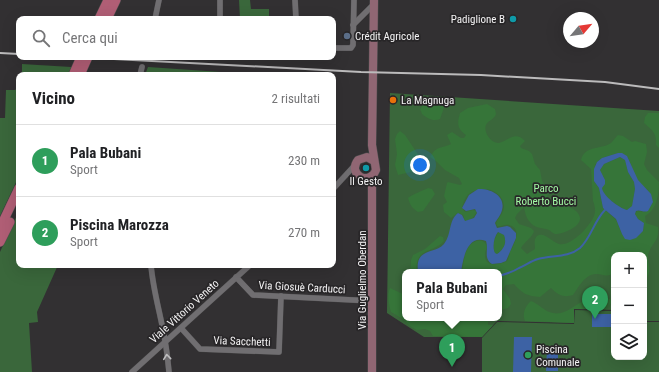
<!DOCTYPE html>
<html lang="it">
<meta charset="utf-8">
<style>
:root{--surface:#fff;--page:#f2f2f2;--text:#202124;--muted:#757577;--line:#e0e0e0;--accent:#d93025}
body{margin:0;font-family:"Roboto Condensed",sans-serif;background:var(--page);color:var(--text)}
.controls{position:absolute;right:12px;bottom:12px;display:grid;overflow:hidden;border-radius:8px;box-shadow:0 4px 16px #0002}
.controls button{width:36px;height:36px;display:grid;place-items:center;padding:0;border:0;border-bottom:1px solid var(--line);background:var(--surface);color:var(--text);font:20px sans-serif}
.compass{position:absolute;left:563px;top:12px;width:36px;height:36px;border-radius:50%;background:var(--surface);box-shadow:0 4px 16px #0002;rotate:61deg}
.you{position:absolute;left:420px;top:165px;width:14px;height:14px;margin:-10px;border:3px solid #fff;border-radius:50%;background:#1a73e8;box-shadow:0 0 0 6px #1a73e833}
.badge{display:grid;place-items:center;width:26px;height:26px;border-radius:50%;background:var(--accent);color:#fff;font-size:13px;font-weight:700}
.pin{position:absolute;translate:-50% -33px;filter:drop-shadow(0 1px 2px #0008)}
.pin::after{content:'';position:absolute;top:21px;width:14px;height:12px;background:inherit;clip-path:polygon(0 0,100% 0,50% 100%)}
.popup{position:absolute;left:402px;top:269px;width:100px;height:52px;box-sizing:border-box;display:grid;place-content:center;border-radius:8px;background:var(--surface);filter:drop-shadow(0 1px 3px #0005);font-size:13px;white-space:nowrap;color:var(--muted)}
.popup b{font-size:15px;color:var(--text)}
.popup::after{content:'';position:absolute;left:50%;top:100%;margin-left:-8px;border:8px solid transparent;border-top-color:var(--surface)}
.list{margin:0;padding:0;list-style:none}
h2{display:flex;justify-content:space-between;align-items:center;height:52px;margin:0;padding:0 16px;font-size:17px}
h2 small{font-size:13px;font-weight:400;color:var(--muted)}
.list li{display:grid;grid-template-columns:26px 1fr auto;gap:12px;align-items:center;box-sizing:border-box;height:72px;padding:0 16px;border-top:1px solid var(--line)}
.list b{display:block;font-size:15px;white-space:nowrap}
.list p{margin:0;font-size:13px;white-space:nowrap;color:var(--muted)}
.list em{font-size:13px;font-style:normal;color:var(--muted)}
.icon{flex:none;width:22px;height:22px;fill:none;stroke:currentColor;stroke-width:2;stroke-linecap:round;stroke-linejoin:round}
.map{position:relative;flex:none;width:659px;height:372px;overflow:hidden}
.search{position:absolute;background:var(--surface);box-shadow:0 4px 16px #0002;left:16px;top:16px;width:320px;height:44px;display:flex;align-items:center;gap:10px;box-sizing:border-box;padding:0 14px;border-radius:8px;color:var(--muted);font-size:15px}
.panel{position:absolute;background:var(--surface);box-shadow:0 4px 16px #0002;left:16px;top:72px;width:320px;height:196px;border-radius:8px}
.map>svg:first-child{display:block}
.green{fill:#3a673b;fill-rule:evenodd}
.forest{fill:#367539;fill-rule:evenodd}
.water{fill:#3d62a4;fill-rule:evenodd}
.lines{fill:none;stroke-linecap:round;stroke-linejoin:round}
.stream{stroke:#3d62a4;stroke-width:2}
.street-casing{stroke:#4e4d4e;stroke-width:6}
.secondary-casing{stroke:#4e4d4e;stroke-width:9}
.primary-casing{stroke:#4e4d4e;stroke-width:10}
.street{stroke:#706e71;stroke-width:5.5}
.secondary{stroke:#906673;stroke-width:8}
.primary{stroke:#b05e75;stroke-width:9}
.rail{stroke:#bcbbbc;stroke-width:2}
.oneway{stroke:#bfbec0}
.culture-dot{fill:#0f9aa8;stroke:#282628;stroke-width:1.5}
.service-dot{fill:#5c6f8a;stroke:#282628;stroke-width:1.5}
.food-dot{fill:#e8710a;stroke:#282628;stroke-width:1.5}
.leisure-dot{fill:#2e9e5b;stroke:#282628;stroke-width:1.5}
.labels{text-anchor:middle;stroke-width:3.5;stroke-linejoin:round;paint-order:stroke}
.poi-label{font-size:11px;fill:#f4f3f4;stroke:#282628;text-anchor:start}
.park-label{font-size:11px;fill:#a3f9a4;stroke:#282628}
.street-label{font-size:11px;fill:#f4f3f4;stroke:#282628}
</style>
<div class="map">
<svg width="659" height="372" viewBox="0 0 659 372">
<rect width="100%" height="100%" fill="#323032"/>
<!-- green -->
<g class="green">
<polygon points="239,0 250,0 251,9 269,9 269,19 240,19"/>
<polygon points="22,64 71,67 72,67 67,75 22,75"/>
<polygon points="148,67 221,72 221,75 145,75"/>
<polygon points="19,87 19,176 0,216 0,118 5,118 6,90 15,90"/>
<path d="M390,93L659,111V321H644V255H614V310L574,309V323L497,321L482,337H424L387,313ZM405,272H499V318H405Z"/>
<polygon points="19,211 19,265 58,265 37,312 38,322 29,323 32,372 0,372 0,252"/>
<polygon points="575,310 614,311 614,357 644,357 644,322 659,322 659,372 482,372 482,338 497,322 574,324"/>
</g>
<!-- forest -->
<g class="forest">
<path d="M439,99L445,100L446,102L440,119C433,122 427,118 422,114L420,109L424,104Z"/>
<path d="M487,104L495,109L496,114C494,120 488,120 486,125C483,132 491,144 499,143C508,141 515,130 525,141L520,146L521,148L529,151L532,154L535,164L540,170L542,181L549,190L546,201C555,208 569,203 577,212C588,224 566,233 557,234C553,234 552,232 549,230C541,227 535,229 530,222C526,218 525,212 524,207L517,214L515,218L519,224L531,228L534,231C533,237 524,242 521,248L527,254L535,249C535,245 533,237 539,235C546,233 552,242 559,244C571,247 590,226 594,216C596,211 595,206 593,201L591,169L581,160C585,145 600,150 611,143C613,141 616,137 618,135L623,136L632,142L635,141L646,144L647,152L644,164L647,170L659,182C659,194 657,210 645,216L646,223L658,227C659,242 654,240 649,252C645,263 654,268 646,279H644V255H614V273C605,278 604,274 596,274C584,275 579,287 573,295C563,298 558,295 551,288L540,297C527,296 523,294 514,284L506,285L503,289L510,299L511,304L508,308L501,310L499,309V272H462C464,261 464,246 476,241C479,240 483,240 485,243C489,247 485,250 485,254C484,268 500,265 507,261C509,258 509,255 510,252C514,244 523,229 509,225C504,224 501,227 497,226L496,223C499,217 504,213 504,206C503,189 480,184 469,194C465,197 463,203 462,208L465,212L473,210L476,211V213C473,218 471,220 465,221L463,215L458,213L451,218L444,212L443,205L447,202L444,196L447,183L448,182L460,185L462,184L459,178L445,170L437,162L430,157C437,145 441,149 451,144L447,135L452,132L461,138H464L466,135C457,129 457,123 460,113L468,108ZM618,153C629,153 630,163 633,172C636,179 641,186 648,190L649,208L645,212L637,211L635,214L638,219L644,223L643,231L633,239L622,234L616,220L603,208L599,188L594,181L595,165L597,162L602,158Z"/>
<path d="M648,113H659V148L656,145C657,133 652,130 644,123L645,117Z"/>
<polygon points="400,131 405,135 421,159 415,171 398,175 395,165 397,154 395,139 397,134"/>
<path d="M620,157L625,160L628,172L634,182L635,189L632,206L630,209L627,210C620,208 603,196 602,190C601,186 603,181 604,177L601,175L600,170L604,164Z"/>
<path d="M428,188L432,189L435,194L423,211L418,212C412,208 410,205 408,198C411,195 424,190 428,188Z"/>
<path d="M499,232L504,235C507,243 504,249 497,254L495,253C492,247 494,237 499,232Z"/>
<path d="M440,236L443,237L444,241C433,254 414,247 417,272H410L411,260L413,255L425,249Z"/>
<path d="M390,288L405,295V318H485L488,321V325H493L482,337L433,336L430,331L425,329L417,330L410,326L403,319L391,312C389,305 387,295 390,288Z"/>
<path d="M602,298L610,299L612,302L606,309H574V323L525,321C522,314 525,306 531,301C539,304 545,312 553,313C566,316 575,303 587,300C591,298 597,298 602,298Z"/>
</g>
<!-- water -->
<g class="water">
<path d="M618,153H622L627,156L638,180L651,194L653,202L648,211C643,213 640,209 636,211L635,214L638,219L644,223L643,231L636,238L630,240L625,239L622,234L616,219L603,208L599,188L594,181V169L597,162L602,158ZM620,157L625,160L628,172L634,182L635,189L632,206L627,210C619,208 603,196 602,188L605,184V180L600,170L604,164Z"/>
<path d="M478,189C489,188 506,195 502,210C501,215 497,219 495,223L497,228L507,226L510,227L516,233V238L506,261L501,263L492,264C483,258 489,250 486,241C467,234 463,259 461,272H418C415,247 434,255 444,244C452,234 448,221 458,213L462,215L465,221L474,218L477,213L475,209L466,211L462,208L469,195ZM498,232L504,235C507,243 504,249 497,254L495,253C492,247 494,237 498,232Z"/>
<rect x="592" y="314" width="22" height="13"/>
<polygon points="514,337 532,337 531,372 513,372"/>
<polygon points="547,349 558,350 558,371 546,371"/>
</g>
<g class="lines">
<!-- stream -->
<path class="stream" d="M499,276C506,274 513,272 519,268C526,265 531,261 538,259C552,255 568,258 580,248C591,238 594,221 605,210"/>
<defs>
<g id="street">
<polyline points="220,0 220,19"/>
<polyline points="295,0 296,19"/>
<polyline points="155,19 159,0"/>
<polyline points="353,25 374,4"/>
<polyline points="333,48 351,48 353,45 354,0"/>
<polyline points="140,75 142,67"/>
<polyline points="333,189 355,165"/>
<path d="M151,265C153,291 161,315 165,341C167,351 168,362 169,372"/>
<polyline points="236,277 253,295 373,301"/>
<polyline points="181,328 200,349 279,352 281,296"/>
<polyline points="132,372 250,265"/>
</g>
<g id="secondary">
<path d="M374,161L367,157L358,160C347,174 369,187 376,170L372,145L374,0"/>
<polyline points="372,372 372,176"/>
</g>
<g id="primary">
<polyline points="99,19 108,0"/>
<polyline points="107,19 116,0"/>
<polyline points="73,75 81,57"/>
<polyline points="80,75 88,57"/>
<polyline points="0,228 19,188"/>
<polyline points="0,242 10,222"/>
</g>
</defs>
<!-- street casing -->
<use href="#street" class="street-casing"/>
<!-- secondary casing -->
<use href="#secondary" class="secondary-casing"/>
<!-- primary casing -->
<use href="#primary" class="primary-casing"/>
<!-- street -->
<use href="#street" class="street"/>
<!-- secondary -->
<use href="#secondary" class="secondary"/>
<!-- primary -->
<use href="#primary" class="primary"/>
<!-- rail -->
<g class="rail">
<polyline points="0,53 19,54"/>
<polyline points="95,58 361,72 481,75 605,82 659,89"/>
</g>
</g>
<!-- one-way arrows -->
<defs><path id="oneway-chevron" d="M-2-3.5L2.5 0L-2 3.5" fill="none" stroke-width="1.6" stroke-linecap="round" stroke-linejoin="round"/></defs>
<use class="oneway" href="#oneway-chevron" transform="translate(167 357) rotate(-96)"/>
<!-- markers -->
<g class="culture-dot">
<circle cx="513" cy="19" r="4"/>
<circle cx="366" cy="168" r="4"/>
</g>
<circle class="service-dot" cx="347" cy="36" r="4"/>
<circle class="food-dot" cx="393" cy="100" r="4"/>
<circle class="leisure-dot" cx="528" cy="355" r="4"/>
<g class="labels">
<!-- poi labels -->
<g class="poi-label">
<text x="505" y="23" text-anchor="end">Padiglione B</text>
<text x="355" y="40">Crédit Agricole</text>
<text x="401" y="104">La Magnuga</text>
<text x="366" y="185" text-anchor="middle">Il Gesto</text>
<text x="536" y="353">Piscina<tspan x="536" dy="13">Comunale</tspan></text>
</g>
<!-- park labels -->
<g class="park-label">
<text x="546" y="192">Parco<tspan x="546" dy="13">Roberto Bucci</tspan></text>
</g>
<!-- street labels -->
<g class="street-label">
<text transform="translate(362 280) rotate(-90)" y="4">Via Guglielmo Oberdan</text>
<text transform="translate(302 287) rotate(3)" y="4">Via Giosuè Carducci</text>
<text transform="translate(184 311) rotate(-42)" y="4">Viale Vittorio Veneto</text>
<text transform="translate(242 341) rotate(2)" y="4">Via Sacchetti</text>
</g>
</g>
</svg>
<div class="controls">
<button>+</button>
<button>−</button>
<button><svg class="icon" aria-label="layers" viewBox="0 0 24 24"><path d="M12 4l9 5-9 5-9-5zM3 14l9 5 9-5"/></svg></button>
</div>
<svg class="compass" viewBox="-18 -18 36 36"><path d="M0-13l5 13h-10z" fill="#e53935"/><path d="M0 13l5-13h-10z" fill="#757577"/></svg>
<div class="you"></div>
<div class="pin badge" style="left:452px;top:367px;background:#2e9e5b">1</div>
<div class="popup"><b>Pala Bubani</b>Sport</div>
<div class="pin badge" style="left:595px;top:319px;background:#2e9e5b">2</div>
<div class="search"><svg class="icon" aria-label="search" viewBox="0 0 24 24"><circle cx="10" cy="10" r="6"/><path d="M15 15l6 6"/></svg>Cerca qui</div>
<section class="panel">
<h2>Vicino<small>2 risultati</small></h2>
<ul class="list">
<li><span class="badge" style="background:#2e9e5b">1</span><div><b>Pala Bubani</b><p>Sport</p></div><em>230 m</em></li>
<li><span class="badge" style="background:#2e9e5b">2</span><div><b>Piscina Marozza</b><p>Sport</p></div><em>270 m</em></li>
</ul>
</section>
</div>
